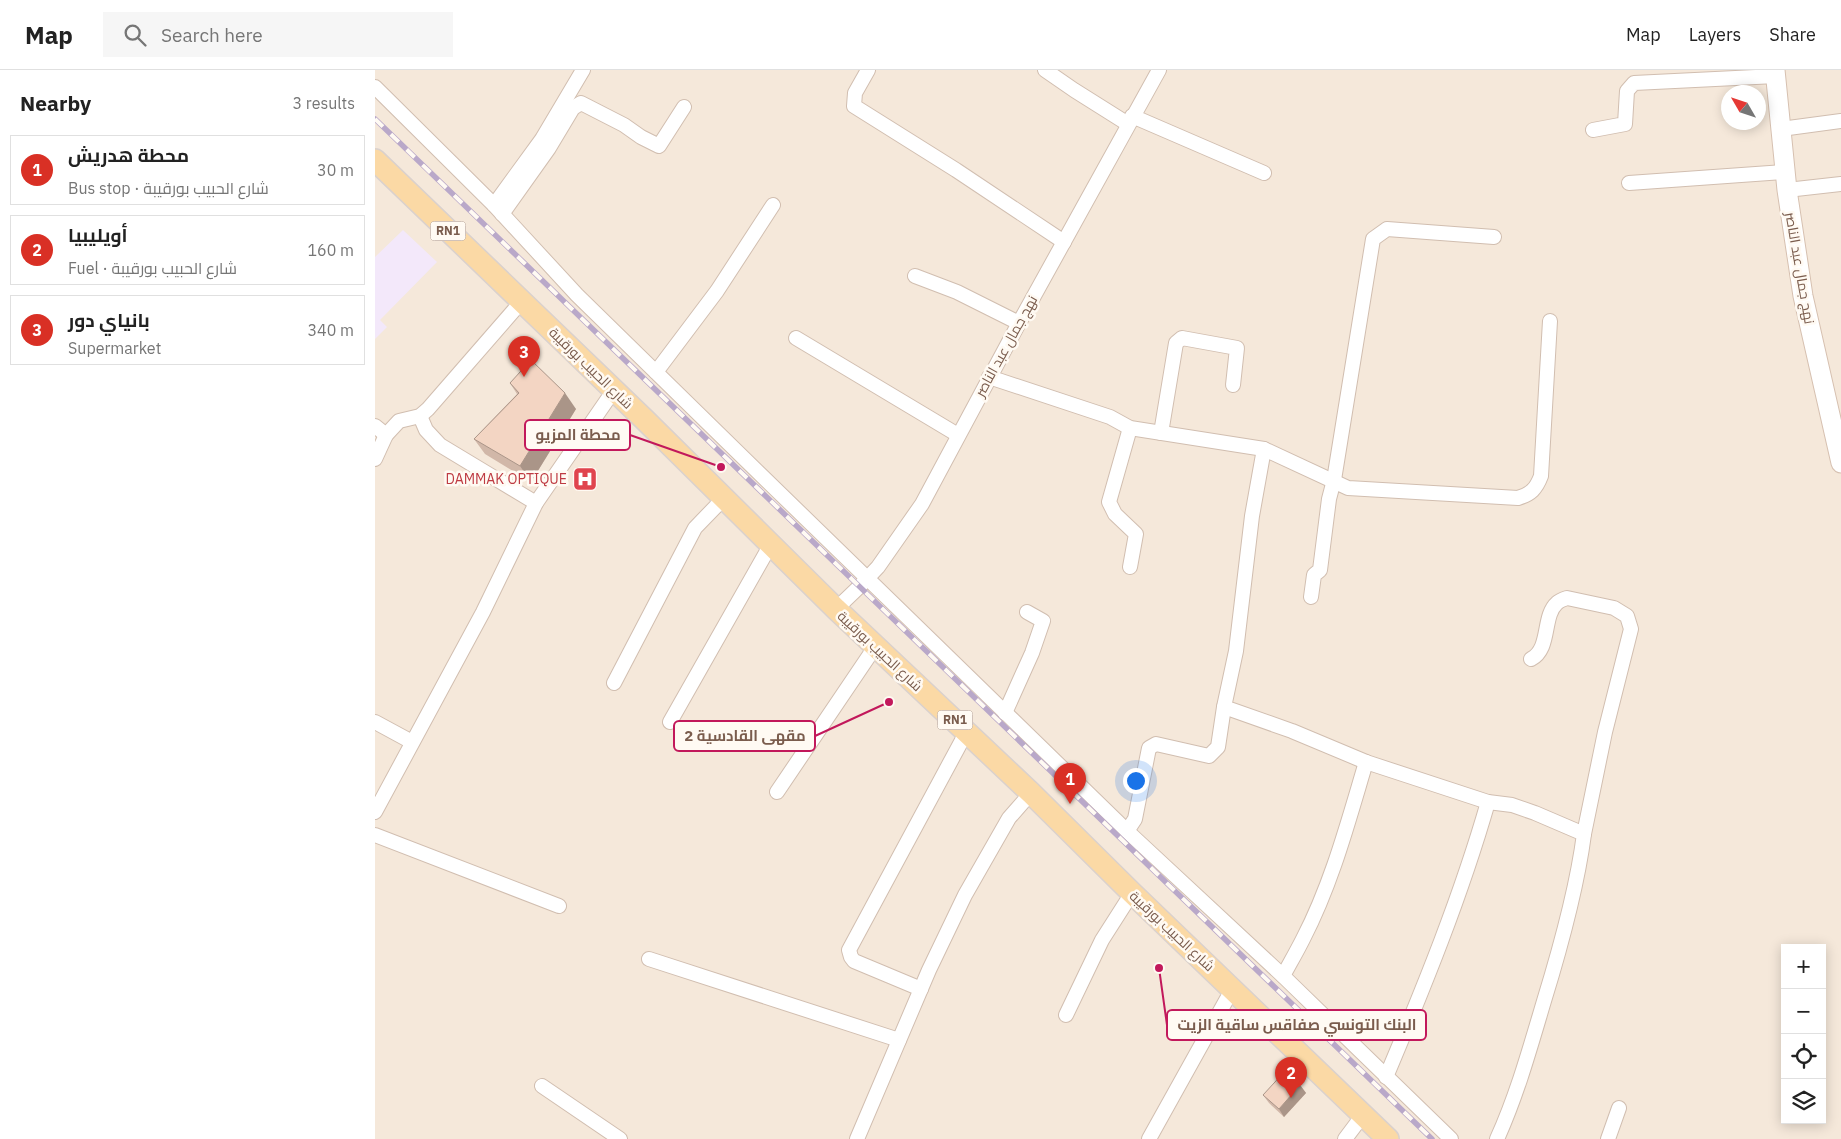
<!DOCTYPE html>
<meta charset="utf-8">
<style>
:root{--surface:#fff;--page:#f6f6f6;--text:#222;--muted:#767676;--line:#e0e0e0;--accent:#d93025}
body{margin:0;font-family:"IBM Plex Sans",Cairo,sans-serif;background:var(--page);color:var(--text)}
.controls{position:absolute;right:15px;bottom:15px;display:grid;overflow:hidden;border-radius:0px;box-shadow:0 2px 12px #0003}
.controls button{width:45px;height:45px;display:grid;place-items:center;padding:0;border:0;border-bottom:1px solid var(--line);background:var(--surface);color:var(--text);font:25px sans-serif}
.compass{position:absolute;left:1346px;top:15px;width:45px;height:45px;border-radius:50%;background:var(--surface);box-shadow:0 2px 12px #0003;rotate:309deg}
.you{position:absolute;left:760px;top:710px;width:18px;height:18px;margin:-12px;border:4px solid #fff;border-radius:50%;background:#1a73e8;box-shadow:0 0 0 8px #1a73e833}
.badge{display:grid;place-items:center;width:32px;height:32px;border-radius:50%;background:var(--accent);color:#fff;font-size:16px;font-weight:700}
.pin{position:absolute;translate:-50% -41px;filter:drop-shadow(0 1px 2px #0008)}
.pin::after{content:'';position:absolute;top:26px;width:18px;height:15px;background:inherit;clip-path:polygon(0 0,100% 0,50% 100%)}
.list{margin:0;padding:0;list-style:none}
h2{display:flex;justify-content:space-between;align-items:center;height:65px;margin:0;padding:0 20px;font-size:21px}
h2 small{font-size:16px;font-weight:400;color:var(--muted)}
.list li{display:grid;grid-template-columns:32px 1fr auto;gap:15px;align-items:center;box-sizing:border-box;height:70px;margin:0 10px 10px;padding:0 10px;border:1px solid var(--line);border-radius:0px}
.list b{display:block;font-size:19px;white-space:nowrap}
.list p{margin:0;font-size:16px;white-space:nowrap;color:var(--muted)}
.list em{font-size:16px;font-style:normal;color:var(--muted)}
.icon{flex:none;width:28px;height:28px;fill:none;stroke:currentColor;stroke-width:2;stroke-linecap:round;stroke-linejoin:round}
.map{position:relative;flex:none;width:1466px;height:1069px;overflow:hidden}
header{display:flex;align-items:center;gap:30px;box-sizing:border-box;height:70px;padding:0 25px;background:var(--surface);border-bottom:1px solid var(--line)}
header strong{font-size:24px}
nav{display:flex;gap:28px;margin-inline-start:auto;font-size:18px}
.search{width:350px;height:45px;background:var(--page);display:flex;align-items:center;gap:12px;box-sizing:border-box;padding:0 18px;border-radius:0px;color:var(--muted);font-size:19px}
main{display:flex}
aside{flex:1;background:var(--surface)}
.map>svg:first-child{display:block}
.residential{fill:#f5e8da;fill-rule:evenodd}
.education{fill:#f3e8fa}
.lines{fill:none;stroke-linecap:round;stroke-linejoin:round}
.street-casing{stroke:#d1beb0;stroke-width:16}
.secondary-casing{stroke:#d6c0b0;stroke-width:21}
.primary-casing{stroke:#dad1cd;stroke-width:24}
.street{stroke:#fff;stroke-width:14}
.secondary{stroke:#fff;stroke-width:19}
.primary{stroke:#fbd9a5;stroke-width:21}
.rail-casing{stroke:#b9a8c9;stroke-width:5.5}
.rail{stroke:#fffaf3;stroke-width:4;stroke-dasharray:11;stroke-linecap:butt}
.wall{fill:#d1b7a8}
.shaded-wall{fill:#aa9588}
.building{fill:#f3d5c3;stroke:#aa9588}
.labels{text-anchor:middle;stroke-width:5;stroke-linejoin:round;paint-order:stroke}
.shield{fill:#fffaf3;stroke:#a28b7f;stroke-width:1}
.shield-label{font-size:12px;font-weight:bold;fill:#7a5c4d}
.street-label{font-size:14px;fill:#7a5c4d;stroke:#fffaf3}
.health-label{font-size:14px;fill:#be3a42;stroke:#fffaf3;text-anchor:end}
.leader{fill:none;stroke:#c2185b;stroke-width:2}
.callout-dot{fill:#c2185b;stroke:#fffaf3;stroke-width:2}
.callout{fill:#fffaf3;stroke:#c2185b;stroke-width:2}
.callout-label{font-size:15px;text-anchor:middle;font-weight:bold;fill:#7a5c4d}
</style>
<header>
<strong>Map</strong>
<div class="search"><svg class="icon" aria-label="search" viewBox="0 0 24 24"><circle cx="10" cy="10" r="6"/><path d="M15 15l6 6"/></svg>Search here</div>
<nav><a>Map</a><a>Layers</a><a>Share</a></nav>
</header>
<main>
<aside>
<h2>Nearby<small>3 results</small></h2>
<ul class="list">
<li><span class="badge">1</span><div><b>محطة هدريش</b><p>Bus stop · شارع الحبيب بورقيبة</p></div><em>30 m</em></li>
<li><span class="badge">2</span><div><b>أويليبيا</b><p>Fuel · شارع الحبيب بورقيبة</p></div><em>160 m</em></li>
<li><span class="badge">3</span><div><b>بانياي دور</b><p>Supermarket</p></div><em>340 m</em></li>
</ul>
</aside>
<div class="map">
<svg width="1466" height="1069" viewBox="0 0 1466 1069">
<rect width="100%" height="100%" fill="#fdf6ec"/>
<!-- residential -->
<path class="residential" d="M0,0H1466V1069H0ZM1354,22H1384V52H1354ZM1410,878H1447V1050H1410Z"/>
<!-- education -->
<polygon class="education" points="28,160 62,192 5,250 12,257 0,269 0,187"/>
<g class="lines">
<defs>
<g id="street">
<polyline points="493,0 480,23 479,36 581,100 689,172"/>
<polyline points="670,0 699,20 753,54"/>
<polyline points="0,17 119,135 202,225 384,403 752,761 908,906 1076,1069"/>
<polyline points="757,46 889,103"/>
<polyline points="1406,59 1466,51"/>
<polyline points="1218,60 1250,54 1252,21 1259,13 1401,6"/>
<polyline points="1254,113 1410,102"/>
<polyline points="1412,120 1466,114"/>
<polyline points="119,135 167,69 208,0"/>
<polyline points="127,144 174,78 198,38 206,33 249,55 266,67 284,76 309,37"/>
<polyline points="540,206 582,222 644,253"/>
<polyline points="421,268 583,365"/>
<polyline points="281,302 342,221 398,135"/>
<path d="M614,307L735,347L755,358L889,379L973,418L1143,428C1156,424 1161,419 1166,406L1175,251"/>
<polyline points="45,346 51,360 65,375 161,433"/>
<polyline points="0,356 11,365 24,351 45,346 53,339 147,231"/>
<polyline points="786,363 801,273 807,268 862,278 858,315"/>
<polyline points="889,379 877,446 861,581 849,637 917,661 991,692"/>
<polyline points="0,389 11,365"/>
<polyline points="755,497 761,464 740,444 734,432 755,358"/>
<polyline points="936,527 939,505 945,500 954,429 959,410 998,169 1012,159 1119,167"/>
<polyline points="461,539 485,516 503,497 547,434 644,253 784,0"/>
<path d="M1156,589C1176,579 1167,546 1182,533C1184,531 1189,529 1192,528L1239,538L1252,546L1256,559L1230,662L1209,764"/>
<polyline points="239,613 320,458 349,428"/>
<polyline points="630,643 657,583 668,551 652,542"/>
<polyline points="0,652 37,672"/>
<polyline points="295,652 396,474"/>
<polyline points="402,722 500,577"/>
<polyline points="0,742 108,542 161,433 239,320"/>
<polyline points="752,761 760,749 774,678 781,674 834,686 843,677 849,637"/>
<polyline points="0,765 184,836"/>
<polyline points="274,889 524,970"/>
<path d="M908,906C915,893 922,881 928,869C957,813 973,752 991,692L1113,732L1137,735L1160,743L1209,764C1202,818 1185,879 1169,931C1155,978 1142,1025 1122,1069"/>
<polyline points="546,919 479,891 476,887 474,880 592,661"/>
<polyline points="691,945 727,870 757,823"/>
<path d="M1011,1007C1049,917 1086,826 1113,732"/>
<polyline points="167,1016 245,1069"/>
<polyline points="482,1069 554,900 590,825 634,748 656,723"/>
<polyline points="774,1069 858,918"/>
<polyline points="970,1069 988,1045"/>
<polyline points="1233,1069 1244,1038"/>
</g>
<polyline id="secondary" points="1400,0 1412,120 1428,226 1466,393"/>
<polyline id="primary" points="0,90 269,349 461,539 656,723 757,823 1013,1069"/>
</defs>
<!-- street casing -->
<use href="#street" class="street-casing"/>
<!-- secondary casing -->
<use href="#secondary" class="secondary-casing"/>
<!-- primary casing -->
<use href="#primary" class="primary-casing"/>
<!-- street -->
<use href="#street" class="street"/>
<!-- secondary -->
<use href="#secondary" class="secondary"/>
<!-- primary -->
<use href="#primary" class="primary"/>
<defs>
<polyline id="rail" points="0,49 1057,1069"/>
</defs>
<!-- rail casing -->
<use href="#rail" class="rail-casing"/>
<!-- rail -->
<use href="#rail" class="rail"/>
</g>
<!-- wall -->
<g class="wall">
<polygon points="135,313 201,339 156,412 110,384 99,369 142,324"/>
<polygon points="925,1015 931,1023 909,1047 894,1033 888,1025"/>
</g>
<!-- shaded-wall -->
<g class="shaded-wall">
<polygon points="190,323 201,339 156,412 145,396"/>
<polygon points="925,1015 931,1023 909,1047 904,1039"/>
</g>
<!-- building -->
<g class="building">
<polygon points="156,290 190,323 145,396 99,369 144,323 135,313"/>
<polygon points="911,1000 925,1015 904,1039 888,1025"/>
</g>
<!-- icons -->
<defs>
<symbol id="hospital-square" viewBox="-11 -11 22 22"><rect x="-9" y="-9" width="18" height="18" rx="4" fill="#e0444e" stroke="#fffaf3"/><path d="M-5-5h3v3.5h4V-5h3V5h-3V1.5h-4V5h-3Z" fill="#fff"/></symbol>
</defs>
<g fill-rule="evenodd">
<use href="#hospital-square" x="196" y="395" width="28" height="28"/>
</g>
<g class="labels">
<!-- shield labels -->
<g class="shield">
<rect x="55.5" y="151.5" width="35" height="19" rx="4"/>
<rect x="562.5" y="640.5" width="35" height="19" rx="4"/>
</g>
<g class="shield-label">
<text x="73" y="165">RN1</text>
<text x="580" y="654">RN1</text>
</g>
<!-- street labels -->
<g class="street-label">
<text transform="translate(1425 198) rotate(80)" y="5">نهج جمال عبد الناصر</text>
<text transform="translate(631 276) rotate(-61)" y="5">نهج جمال عبد الناصر</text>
<text transform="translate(216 298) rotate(44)" y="5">شارع الحبيب بورقيبة</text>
<text transform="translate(505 581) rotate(43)" y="5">شارع الحبيب بورقيبة</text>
<text transform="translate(797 861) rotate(43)" y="5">شارع الحبيب بورقيبة</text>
</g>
<!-- health labels -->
<g class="health-label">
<text x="192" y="414">DAMMAK OPTIQUE</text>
</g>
</g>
<!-- callouts -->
<path class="leader" d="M346 397L255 365M514 632L440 666M784 898L792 955"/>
<g class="callout-dot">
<circle cx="346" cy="397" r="5"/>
<circle cx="514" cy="632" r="5"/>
<circle cx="784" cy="898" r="5"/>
</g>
<g class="callout">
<rect x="150" y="350" width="105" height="30" rx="5"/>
<rect x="299" y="651" width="141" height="30" rx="5"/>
<rect x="792" y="940" width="259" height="30" rx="5"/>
</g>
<g class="callout-label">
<text x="203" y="370">محطة المزيو</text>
<text x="370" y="671">مقهى القادسية 2</text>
<text x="922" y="960">البنك التونسي صفاقس ساقية الزيت</text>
</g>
</svg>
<div class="controls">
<button>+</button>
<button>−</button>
<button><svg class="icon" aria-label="locate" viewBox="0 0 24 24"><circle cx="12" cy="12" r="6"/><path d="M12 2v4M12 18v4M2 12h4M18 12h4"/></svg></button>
<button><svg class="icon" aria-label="layers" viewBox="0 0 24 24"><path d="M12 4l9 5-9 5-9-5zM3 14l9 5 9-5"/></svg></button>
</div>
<svg class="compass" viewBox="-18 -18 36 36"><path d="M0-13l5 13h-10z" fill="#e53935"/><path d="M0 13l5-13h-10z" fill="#767676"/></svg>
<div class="you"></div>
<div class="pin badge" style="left:695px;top:734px">1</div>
<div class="pin badge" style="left:916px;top:1028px">2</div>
<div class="pin badge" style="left:149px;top:307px">3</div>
</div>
</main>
